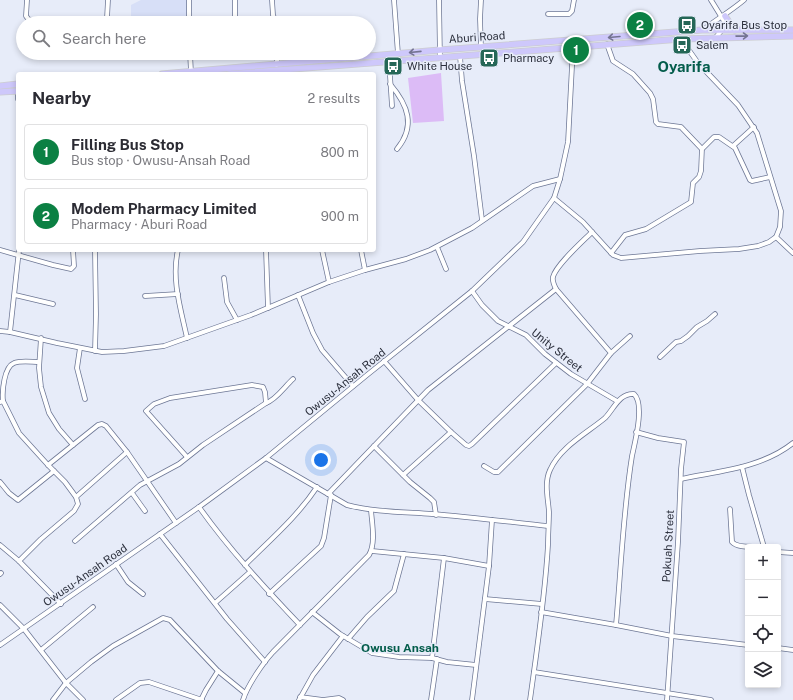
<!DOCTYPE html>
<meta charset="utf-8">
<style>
:root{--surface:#fff;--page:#f2f2f3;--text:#2b2b33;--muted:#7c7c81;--line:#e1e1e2;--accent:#0b8043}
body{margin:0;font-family:"Public Sans",sans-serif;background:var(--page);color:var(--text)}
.controls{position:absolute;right:12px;bottom:12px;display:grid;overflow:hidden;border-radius:4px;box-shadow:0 2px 6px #0003}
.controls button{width:36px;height:36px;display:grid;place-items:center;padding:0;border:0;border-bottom:1px solid var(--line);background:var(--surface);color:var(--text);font:20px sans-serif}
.you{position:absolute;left:321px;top:460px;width:14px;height:14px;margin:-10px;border:3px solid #fff;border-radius:50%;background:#1a73e8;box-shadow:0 0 0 6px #1a73e833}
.badge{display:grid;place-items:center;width:26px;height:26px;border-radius:50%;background:var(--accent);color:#fff;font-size:13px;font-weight:700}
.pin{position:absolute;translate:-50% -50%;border:2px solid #fff;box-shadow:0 1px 4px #0006}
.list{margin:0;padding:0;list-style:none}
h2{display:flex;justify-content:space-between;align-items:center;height:52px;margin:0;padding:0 16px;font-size:17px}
h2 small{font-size:13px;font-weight:400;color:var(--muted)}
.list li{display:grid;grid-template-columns:26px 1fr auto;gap:12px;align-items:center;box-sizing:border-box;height:56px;margin:0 8px 8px;padding:0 8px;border:1px solid var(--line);border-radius:4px}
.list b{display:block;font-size:15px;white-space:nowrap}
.list p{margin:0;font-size:13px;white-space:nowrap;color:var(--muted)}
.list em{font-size:13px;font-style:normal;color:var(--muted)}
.icon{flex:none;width:22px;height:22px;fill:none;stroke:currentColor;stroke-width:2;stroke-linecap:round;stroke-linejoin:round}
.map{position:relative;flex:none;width:793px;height:700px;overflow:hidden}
.search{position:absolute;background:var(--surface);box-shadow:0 2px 6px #0003;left:16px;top:16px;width:360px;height:44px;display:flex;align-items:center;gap:10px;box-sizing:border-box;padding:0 14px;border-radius:22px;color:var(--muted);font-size:15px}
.panel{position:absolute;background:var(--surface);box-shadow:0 2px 6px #0003;left:16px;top:72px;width:360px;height:180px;border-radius:4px}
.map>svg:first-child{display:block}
.built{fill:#d7dff7}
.green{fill:#dcbbf6}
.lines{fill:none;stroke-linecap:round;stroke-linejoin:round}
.minor-casing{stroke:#6d7795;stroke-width:5.5}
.highway-casing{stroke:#cccdd0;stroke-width:7}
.minor{stroke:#fff;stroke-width:4}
.highway{stroke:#cec8fb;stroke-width:5.5}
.oneway{stroke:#747492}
.labels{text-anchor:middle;stroke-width:3;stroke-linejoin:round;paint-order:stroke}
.poi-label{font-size:11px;fill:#2b2f3c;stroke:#e7ecf9;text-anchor:start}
.street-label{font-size:11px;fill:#2b2f3c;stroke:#e7ecf9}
.neighbourhood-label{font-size:12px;font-weight:bold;fill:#035c4b;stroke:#e7ecf9}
.district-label{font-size:15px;font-weight:bold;fill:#035c4b;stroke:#e7ecf9}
</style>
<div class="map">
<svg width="793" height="700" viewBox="0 0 793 700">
<rect width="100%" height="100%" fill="#e7ecf9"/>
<!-- built -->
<g class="built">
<polygon points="141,0 187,0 187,23 131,23 131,5"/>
<polygon points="132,53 185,53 181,56 132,54"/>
</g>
<!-- green -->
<polygon class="green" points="441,73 444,121 413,123 408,78"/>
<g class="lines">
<defs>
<g id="minor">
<polyline points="27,0 26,16 29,20 95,23"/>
<polyline points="189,0 189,23"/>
<polyline points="235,0 235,23"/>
<polyline points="272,0 273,15 276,23"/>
<polyline points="394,0 398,54"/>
<polyline points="439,0 440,57"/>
<polyline points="481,0 480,19 481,47"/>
<polyline points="711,0 724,21"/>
<polyline points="548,14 569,14 572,11 574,0"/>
<polyline points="98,23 103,22 107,18 108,0"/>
<path d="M703,30C717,19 731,11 744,0"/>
<polyline points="716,37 722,30 724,20"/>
<polyline points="607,44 613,61 633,74 650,93 653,99 656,122 658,124 681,127 701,148 703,148 714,137 719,137 735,148 750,180 752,181 770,177"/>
<polyline points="190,53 191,72"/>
<polyline points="236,53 240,55 279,54"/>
<polyline points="460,56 462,81 474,156 482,220"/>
<polyline points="389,61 392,106"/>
<polyline points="276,65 279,53"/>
<path d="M390,84C408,105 416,126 397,149"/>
<polyline points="18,91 18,99"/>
<polyline points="733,146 754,127"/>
<polyline points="554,198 583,222 613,255 621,258 700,251 739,249 758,246 769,242 776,237 780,227 781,211 757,133 738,105 698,63 681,39"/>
<polyline points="776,237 793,253"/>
<polyline points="437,247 446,269"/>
<polyline points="0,250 53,265 71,269 74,266 73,250"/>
<path d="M178,250C171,279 181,310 187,338"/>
<polyline points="266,250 268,308"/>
<polyline points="322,250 329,282"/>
<polyline points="361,250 365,270"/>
<polyline points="611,253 625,235 646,229 691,202 693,183 699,177 701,171 702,148"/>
<polyline points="224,278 227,302 237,320"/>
<polyline points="472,291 482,305 498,321 526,335 545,354 571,374 617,401"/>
<polyline points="15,295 53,304"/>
<polyline points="298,295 313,333 322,350 353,386"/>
<polyline points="145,296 178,294"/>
<polyline points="0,331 10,332 57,343 102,352 124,351 164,346 251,315 329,282 365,270 406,259 430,250 472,228 533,186 560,179"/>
<polyline points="10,332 19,250"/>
<polyline points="41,338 39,368 41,387 49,413 59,429 73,445"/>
<polyline points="80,348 77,368 85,399"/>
<polyline points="95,351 96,314 95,250"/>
<polyline points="611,353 630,336"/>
<polyline points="660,357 676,342 681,341 688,336 697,327 707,321 715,314"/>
<polyline points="384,361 418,400 451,432 466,445 469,446 472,444 556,363"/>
<polyline points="3,401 19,433 48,465 65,482 76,497 78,504 74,511 41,539 19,561"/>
<path d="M0,402L3,401C2,391 4,367 14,363C21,360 32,362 39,362"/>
<polyline points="636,432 658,438 684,442 681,469 678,542 667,700"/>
<polyline points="374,446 410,482 430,498 434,502 436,515"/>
<polyline points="187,457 146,411 154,404 170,398 252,385 263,387 265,392 266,403"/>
<path d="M266,458L347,505C374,512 404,512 432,514C471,517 510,522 548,526"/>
<polyline points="48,465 98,425 102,424 106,426 127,452 176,523"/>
<path d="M484,466L494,472H498L587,384L611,353L556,289C554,285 552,281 553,277C556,265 582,242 592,232"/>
<polyline points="742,467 749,495 764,547"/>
<polyline points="403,475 451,432"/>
<path d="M681,479C718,471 762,468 793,443"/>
<polyline points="0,482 9,493 18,500 54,471"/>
<polyline points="132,493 145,511"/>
<polyline points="328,494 428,390 556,289"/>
<polyline points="76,497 127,452"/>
<path d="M199,507C229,549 264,587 300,625"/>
<path d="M730,509L732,542C738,549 755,546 763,547"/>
<polyline points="160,534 227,619 265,662"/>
<path d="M75,541L140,485L179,464L203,445L266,403C276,400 285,386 293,379"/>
<polyline points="0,545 19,561 61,604"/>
<polyline points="372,551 444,558 489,566"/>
<polyline points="778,552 793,553"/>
<polyline points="444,558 432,658 447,662 476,665"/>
<polyline points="116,564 128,582 143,594"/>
<path d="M245,565C270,540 297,517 317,487"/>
<polyline points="0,574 1,573"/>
<polyline points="269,594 321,546 324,538 331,495"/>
<polyline points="485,599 542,604"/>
<polyline points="215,603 250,572"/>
<polyline points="0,605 24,629 66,683 83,700"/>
<polyline points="312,612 340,634 372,653 399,657 432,658"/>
<polyline points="541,612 616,625 672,636 748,645"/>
<polyline points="348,639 367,617 394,591 404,554"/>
<polyline points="0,645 199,507 266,458 367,375 472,291 523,242 554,198 560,179 568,142 573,47"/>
<polyline points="778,648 793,650"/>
<polyline points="41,650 93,607"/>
<polyline points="534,672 711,700"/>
<polyline points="300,697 323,700 339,698 343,700"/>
<polyline points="53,700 66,683 91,662 113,646 163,618 170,620 218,671 245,693"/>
<polyline points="116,700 140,683 149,682 202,700"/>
<polyline points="201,700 206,690 218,671"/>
<path d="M243,700C247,686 263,663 273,652L369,555C376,543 372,524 371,510"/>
<polyline points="299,700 313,675 343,636"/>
<polyline points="431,700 437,659"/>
<polyline points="472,700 489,566 492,520"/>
<path d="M530,700C537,649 545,597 548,545C548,534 549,523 549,512C548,498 544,483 550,470C560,447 587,433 605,418C614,409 619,393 634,394C645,404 635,442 632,456C623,512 621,569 616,625"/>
</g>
<g id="highway">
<polyline points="725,16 731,25 735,30"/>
<polyline points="162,74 440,50 702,30 793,30"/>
<polyline points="229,74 681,39 793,36"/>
<polyline points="0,86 18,84"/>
<polyline points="0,92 18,91"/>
</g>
</defs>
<!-- minor casing -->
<use href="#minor" class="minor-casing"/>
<!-- highway casing -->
<use href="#highway" class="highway-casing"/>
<!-- minor -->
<use href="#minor" class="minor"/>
<!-- highway -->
<use href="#highway" class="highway"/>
</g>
<!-- one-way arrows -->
<defs><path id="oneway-shaft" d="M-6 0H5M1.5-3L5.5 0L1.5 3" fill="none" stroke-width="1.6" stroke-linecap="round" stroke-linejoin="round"/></defs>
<g class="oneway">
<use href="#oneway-shaft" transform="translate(742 36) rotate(-1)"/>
<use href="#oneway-shaft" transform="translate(614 37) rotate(175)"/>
<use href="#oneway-shaft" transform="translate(415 52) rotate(174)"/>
</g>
<!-- icons -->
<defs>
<symbol id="bus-square" viewBox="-11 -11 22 22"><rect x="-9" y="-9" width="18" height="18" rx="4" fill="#256757" stroke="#e7ecf9"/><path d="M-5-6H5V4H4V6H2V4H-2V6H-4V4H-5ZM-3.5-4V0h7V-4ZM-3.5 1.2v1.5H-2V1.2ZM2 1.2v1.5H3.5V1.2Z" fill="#fff"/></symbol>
</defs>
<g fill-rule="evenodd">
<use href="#bus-square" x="676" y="14" width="22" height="22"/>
<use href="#bus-square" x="671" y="34" width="22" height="22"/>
<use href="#bus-square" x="478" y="47" width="22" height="22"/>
<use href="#bus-square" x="382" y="55" width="22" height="22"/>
</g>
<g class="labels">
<!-- poi labels -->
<g class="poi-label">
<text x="701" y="29">Oyarifa Bus Stop</text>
<text x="696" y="49">Salem</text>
<text x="503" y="62">Pharmacy</text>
<text x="407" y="70">White House</text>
</g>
<!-- street labels -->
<g class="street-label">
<text transform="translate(477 37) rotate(-4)" y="4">Aburi Road</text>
<text transform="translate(557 350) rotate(39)" y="4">Unity Street</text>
<text transform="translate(345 382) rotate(-39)" y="4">Owusu-Ansah Road</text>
<text transform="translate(668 546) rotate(-87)" y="4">Pokuah Street</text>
<text transform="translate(85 575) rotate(-35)" y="4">Owusu-Ansah Road</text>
</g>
<!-- neighbourhood labels -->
<g class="neighbourhood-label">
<text x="400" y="652">Owusu Ansah</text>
</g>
<!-- district labels -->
<g class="district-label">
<text x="684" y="72">Oyarifa</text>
</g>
</g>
</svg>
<div class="controls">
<button>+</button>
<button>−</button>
<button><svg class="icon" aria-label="locate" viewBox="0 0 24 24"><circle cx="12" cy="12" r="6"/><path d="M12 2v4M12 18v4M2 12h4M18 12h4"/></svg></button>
<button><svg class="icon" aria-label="layers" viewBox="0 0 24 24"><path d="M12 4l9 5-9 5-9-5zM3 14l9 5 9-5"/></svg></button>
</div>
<div class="you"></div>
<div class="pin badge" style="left:576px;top:50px">1</div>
<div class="pin badge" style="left:640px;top:25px">2</div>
<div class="search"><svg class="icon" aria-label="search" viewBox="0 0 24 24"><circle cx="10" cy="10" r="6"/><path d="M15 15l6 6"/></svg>Search here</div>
<section class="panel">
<h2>Nearby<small>2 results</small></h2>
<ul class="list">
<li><span class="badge">1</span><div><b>Filling Bus Stop</b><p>Bus stop · Owusu-Ansah Road</p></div><em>800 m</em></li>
<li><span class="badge">2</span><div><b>Modem Pharmacy Limited</b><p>Pharmacy · Aburi Road</p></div><em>900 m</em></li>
</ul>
</section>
</div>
